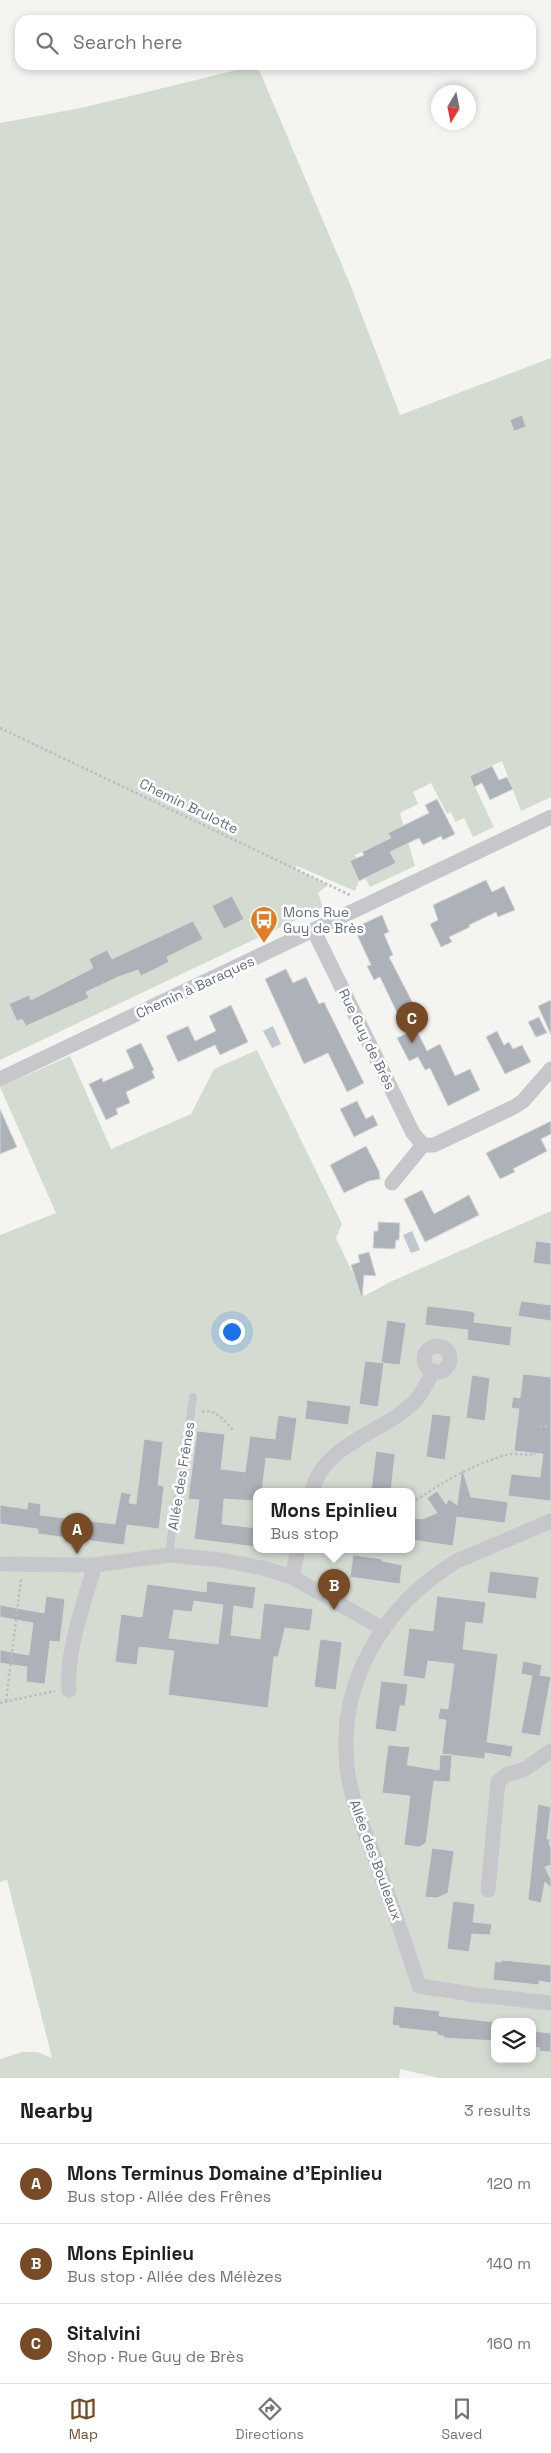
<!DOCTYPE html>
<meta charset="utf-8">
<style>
:root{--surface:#fff;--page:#f6f6f6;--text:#202124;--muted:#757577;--line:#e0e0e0;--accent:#764b25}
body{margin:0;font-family:"Space Grotesk",sans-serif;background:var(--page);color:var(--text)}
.controls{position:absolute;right:15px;bottom:15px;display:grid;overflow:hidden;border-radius:10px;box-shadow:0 2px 8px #0003}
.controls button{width:45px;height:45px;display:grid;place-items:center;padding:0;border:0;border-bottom:1px solid var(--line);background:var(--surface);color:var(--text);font:25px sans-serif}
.compass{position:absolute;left:431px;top:85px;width:45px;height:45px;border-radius:50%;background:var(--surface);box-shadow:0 2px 8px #0003;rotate:190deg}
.you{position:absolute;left:231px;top:1331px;width:18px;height:18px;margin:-12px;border:4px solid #fff;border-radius:50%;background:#1a73e8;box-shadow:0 0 0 8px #1a73e833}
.badge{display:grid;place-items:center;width:32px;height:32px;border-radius:50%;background:var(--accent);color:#fff;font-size:16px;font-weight:700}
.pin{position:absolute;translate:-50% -41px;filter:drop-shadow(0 1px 2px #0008)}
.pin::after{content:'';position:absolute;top:26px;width:18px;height:15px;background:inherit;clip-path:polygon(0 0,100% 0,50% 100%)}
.popup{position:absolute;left:253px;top:1488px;width:162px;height:65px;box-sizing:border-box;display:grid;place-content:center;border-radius:10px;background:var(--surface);filter:drop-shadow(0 1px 4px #0005);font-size:16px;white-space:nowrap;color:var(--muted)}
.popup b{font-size:19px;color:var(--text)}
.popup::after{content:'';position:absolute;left:50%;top:100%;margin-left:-10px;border:10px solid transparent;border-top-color:var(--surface)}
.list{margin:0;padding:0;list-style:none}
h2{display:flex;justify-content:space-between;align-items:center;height:65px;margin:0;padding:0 20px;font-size:21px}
h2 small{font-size:16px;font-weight:400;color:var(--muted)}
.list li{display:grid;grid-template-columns:32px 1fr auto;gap:15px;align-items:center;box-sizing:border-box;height:80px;padding:0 20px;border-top:1px solid var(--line)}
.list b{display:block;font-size:19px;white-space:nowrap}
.list p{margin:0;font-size:16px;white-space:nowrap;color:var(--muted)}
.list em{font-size:16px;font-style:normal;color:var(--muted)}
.icon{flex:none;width:28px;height:28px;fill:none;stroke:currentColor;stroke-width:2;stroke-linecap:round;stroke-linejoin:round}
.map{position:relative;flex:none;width:551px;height:2078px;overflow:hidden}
.search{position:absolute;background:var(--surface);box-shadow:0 2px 8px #0003;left:15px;right:15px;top:15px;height:55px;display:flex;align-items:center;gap:12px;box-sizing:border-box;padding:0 18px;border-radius:15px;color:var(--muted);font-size:19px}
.sheet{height:305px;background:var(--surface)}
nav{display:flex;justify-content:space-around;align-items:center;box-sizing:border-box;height:70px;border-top:1px solid var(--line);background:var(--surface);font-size:14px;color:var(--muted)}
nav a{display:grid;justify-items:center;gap:2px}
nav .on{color:var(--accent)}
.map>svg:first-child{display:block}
.green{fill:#d4dcd2;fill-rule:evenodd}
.water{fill:#c1c7cf}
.building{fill:#adb2b9;stroke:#d6d6d4;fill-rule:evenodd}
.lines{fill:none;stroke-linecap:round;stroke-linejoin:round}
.path{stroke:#bcbdc0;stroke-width:2.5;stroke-dasharray:2.5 2.5;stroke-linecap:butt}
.lane{stroke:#c5c7cb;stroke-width:8}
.street{stroke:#c5c7cb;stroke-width:15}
.labels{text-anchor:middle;stroke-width:5;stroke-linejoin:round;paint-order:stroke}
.street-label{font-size:14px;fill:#646e82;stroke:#fff}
.poi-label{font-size:14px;fill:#646e82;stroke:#fff;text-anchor:start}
</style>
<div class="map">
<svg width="551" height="2078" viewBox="0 0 551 2078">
<rect width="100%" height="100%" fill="#f4f5f1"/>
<!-- green -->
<g class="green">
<polygon points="257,65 350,284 400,415 551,358 551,797 521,811 502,761 470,776 494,827 473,837 464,818 455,822 451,812 447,814 431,783 413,792 418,804 400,813 415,866 370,887 365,878 396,863 387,844 372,847 355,855 357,858 350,862 359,881 355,891 297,866 293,868 328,885 318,893 323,907 0,1060 0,123 81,108"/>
<path d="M257,1050L342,1224L336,1238L364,1296L392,1281L551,1211V2078H439L400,2069L399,2078H0V2059L22,2052H37L52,2058L7,1880L0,1882V1235L56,1213L0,1087L70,1056L111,1149L191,1114L214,1069ZM256,1491H412V1549H256ZM495,2022H532V2059H495Z"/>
</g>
<!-- water -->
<g class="water">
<polygon points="273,1026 281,1044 272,1048 263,1031"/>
<polygon points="412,1231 420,1250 411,1253 403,1235"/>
</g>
<!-- building -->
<g class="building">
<polygon points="522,415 526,427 514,431 510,420"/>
<polygon points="492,766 499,780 507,777 513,789 490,800 482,783 474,787 470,776"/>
<polygon points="437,799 455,834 443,840 441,836 423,845 419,838 390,852 396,863 359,881 350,861 364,855 362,852 391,838 388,833 429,813 425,805"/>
<polygon points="486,880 492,892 504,886 515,910 498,917 496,912 469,925 470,927 449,937 452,942 441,947 430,924 438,920 433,905"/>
<polygon points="232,896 244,919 224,929 212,906"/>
<polygon points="382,915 389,932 384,934 393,955 389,957 418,1013 401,1021 380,977 374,980 367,966 371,965 354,928"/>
<polygon points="193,921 203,939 167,957 169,962 141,976 138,970 118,977 86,992 89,998 26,1026 22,1019 17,1021 9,1004 29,995 31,1000 93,968 89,959 107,950 112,959"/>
<polygon points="286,969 293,983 306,977 319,1004 324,1002 364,1083 347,1092 328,1053 304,1064 265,979"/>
<polygon points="551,1000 551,1035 538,1006"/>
<polygon points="231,1005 248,1042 220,1055 215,1045 178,1062 166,1036 188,1026 195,1041 216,1031 209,1016"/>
<polygon points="539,1017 547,1033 536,1037 528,1022"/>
<polygon points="416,1029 427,1051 440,1044 455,1076 470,1069 480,1090 448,1106 430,1068 425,1070 418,1057 409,1061 397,1038"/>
<polygon points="497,1031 504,1045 509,1042 513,1049 522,1045 531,1062 505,1074 486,1037"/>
<polygon points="141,1043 154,1070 152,1071 155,1078 126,1092 130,1103 116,1109 118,1114 106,1120 89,1084 102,1078 103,1082 134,1068 126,1050"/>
<polygon points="357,1101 366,1119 373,1115 378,1125 354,1137 340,1109"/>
<polygon points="0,1109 17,1147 0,1154"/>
<polygon points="551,1121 551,1134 541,1139 547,1151 513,1169 515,1172 500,1179 486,1153"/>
<polygon points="366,1146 379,1171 380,1179 369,1181 344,1193 330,1165"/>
<polygon points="422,1190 434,1214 469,1195 479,1215 425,1242 404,1199"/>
<polygon points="378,1222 400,1223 399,1240 396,1240 395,1249 373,1248 374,1231 378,1231"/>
<polygon points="536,1241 551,1243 551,1265 533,1263"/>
<polygon points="369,1252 376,1276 364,1275 362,1299 351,1265 360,1262 358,1255"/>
<polygon points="521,1301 551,1305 551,1321 518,1316"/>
<polygon points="427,1306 470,1311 475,1313 474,1322 512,1327 510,1346 467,1340 468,1330 425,1325"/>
<polygon points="387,1320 406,1323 400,1365 381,1363"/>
<polygon points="365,1361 384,1363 378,1407 359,1404"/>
<polygon points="523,1374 551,1377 551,1501 508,1496 511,1474 540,1477 543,1454 514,1451 519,1409 511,1408 513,1397 520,1398"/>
<polygon points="472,1375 490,1378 485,1421 466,1418"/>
<polygon points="307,1400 351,1406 348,1425 305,1419"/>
<polygon points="432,1414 451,1416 445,1460 426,1457"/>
<polygon points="278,1415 297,1418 291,1461 266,1458 262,1491 256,1491 256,1501 224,1499 222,1524 256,1528 256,1547 194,1539 199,1500 188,1499 197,1431 225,1434 221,1469 245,1472 250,1436 275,1439"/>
<polygon points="144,1439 163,1442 158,1485 164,1486 159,1529 127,1525 124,1545 38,1534 38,1529 0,1524 0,1505 27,1509 28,1502 41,1504 40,1515 115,1524 121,1492 131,1494 129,1503 136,1504"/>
<polygon points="376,1451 395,1454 391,1491 371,1491"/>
<polygon points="462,1468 471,1497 508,1502 505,1523 457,1517 453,1546 412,1540 412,1518 422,1519 437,1513 427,1498 437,1491 446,1504 449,1499 457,1505"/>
<polygon points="353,1555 382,1559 382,1561 402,1565 400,1584 350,1577"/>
<polygon points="490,1571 539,1577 536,1599 487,1593"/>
<path d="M207,1581L256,1587L253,1609L234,1606L231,1635L260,1639L264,1603L313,1609L310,1631L285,1628L278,1657H274L268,1708L168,1695L174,1651L139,1647L137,1665L115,1662L121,1614L142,1617L147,1584L206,1592ZM194,1601L223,1605L218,1644L169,1638L174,1610L192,1612Z"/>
<polygon points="46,1596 65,1599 60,1642 50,1641 45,1684 26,1682 27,1667 0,1663 0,1650 29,1655 33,1623 0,1617 0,1605 44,1613"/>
<polygon points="437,1596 486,1602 483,1624 466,1622 463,1649 498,1654 487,1742 513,1746 511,1757 485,1753 485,1759 442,1754 446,1720 438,1719 440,1708 448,1709 454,1664 428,1661 425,1679 403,1676 409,1628 433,1631"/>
<polygon points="320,1639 342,1642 336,1690 314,1687"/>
<polygon points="523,1661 542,1665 540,1675 551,1677 540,1736 521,1733 532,1676 521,1674"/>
<polygon points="381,1681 408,1684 405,1706 400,1706 396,1732 375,1729"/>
<polygon points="388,1745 410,1747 407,1765 439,1770 440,1755 452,1755 450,1782 434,1781 426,1843 419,1847 404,1845 410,1796 382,1793"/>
<polygon points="538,1804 551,1807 547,1839 550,1839 549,1845 551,1847 551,1865 545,1867 551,1880 551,1888 545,1882 541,1903 528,1900"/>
<polygon points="432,1848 454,1851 448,1893 437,1898 425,1897"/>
<polygon points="453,1901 475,1904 473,1922 492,1924 490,1935 472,1934 469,1952 447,1949"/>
<polygon points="502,1960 551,1965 551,1983 539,1981 539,1985 493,1980 495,1961 501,1962"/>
<polygon points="394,2006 440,2011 439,2016 495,2022 495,2041 444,2038 444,2036 437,2035 437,2032 399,2028 399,2026 392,2025"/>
<polygon points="532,2031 551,2033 551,2052 539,2051 540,2048 532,2047"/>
</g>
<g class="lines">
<!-- path -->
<g class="path">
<polyline points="0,728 352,896"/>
<path d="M202,1412C216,1408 224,1421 233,1430"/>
<polyline points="540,1426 551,1426"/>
<path d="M412,1503C441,1483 471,1465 506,1455C516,1452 526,1457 536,1453"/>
<polyline points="6,1701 21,1579"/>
<polyline points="0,1703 55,1691"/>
</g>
<!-- lane -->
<polyline class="lane" points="169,1555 176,1500 181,1490 193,1397"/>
<!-- street -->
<g class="street">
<polyline points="314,931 413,1133 423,1145 434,1145 514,1107 523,1101 551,1069"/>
<polyline points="0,1079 551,817"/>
<polyline points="392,1183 423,1145"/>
<circle cx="437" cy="1359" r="13"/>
<path d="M312,1491C324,1443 384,1433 415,1401C423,1392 428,1382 433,1371"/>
<path d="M551,1521L457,1561C382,1606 335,1686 348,1774C353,1806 366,1834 377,1864C392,1905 406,1945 419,1986L477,1995L551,2003"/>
<polyline points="0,1564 95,1565 169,1555 221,1560 263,1568 292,1577 382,1628"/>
<polyline points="292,1577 298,1549"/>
<path d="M69,1690C65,1656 85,1598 95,1565"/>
<polyline points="488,1890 498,1782 506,1775 525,1769 551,1751"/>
</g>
</g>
<!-- icons -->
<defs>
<symbol id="bus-pin" viewBox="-11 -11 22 30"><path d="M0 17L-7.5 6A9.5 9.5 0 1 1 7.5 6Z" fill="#e07e26" stroke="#fff"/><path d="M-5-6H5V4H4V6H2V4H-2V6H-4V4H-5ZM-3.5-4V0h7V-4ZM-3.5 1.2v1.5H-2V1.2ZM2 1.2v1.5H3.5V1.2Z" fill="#fff"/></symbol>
</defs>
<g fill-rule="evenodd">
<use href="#bus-pin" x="248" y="904" width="32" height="43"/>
</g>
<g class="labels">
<!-- street labels -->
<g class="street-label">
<text transform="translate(189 806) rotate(26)" y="5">Chemin Brulotte</text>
<text transform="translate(195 987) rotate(-25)" y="5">Chemin à Baraques</text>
<text transform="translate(367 1039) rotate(64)" y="5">Rue Guy de Brès</text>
<text transform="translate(181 1476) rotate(-81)" y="5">Allée des Frênes</text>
<text transform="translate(376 1860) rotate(70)" y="5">Allée des Bouleaux</text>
</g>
<!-- poi labels -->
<g class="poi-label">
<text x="283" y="917">Mons Rue<tspan x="283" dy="16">Guy de Brès</tspan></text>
</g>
</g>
</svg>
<div class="controls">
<button><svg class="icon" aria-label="layers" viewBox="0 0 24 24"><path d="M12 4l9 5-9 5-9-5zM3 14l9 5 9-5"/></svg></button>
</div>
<svg class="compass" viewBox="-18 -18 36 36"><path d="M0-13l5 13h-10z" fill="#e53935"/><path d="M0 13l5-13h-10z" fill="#757577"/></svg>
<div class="you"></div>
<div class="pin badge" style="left:77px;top:1554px">A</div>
<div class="pin badge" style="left:334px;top:1610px">B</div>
<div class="popup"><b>Mons Epinlieu</b>Bus stop</div>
<div class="pin badge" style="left:412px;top:1043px">C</div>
<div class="search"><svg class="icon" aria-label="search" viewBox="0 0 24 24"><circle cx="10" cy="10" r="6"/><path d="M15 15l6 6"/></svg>Search here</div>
</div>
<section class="sheet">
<h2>Nearby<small>3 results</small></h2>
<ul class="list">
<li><span class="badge">A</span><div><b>Mons Terminus Domaine d'Epinlieu</b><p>Bus stop · Allée des Frênes</p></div><em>120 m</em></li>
<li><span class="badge">B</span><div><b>Mons Epinlieu</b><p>Bus stop · Allée des Mélèzes</p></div><em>140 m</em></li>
<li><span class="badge">C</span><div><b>Sitalvini</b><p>Shop · Rue Guy de Brès</p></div><em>160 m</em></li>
</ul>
</section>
<nav>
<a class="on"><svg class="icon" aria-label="map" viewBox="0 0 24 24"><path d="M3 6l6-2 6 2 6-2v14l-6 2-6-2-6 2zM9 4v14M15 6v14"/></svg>Map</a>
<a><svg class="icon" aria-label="directions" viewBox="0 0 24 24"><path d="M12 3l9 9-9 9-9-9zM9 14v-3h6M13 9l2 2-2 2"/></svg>Directions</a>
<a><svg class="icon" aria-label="saved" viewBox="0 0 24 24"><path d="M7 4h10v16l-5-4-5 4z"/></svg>Saved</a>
</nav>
